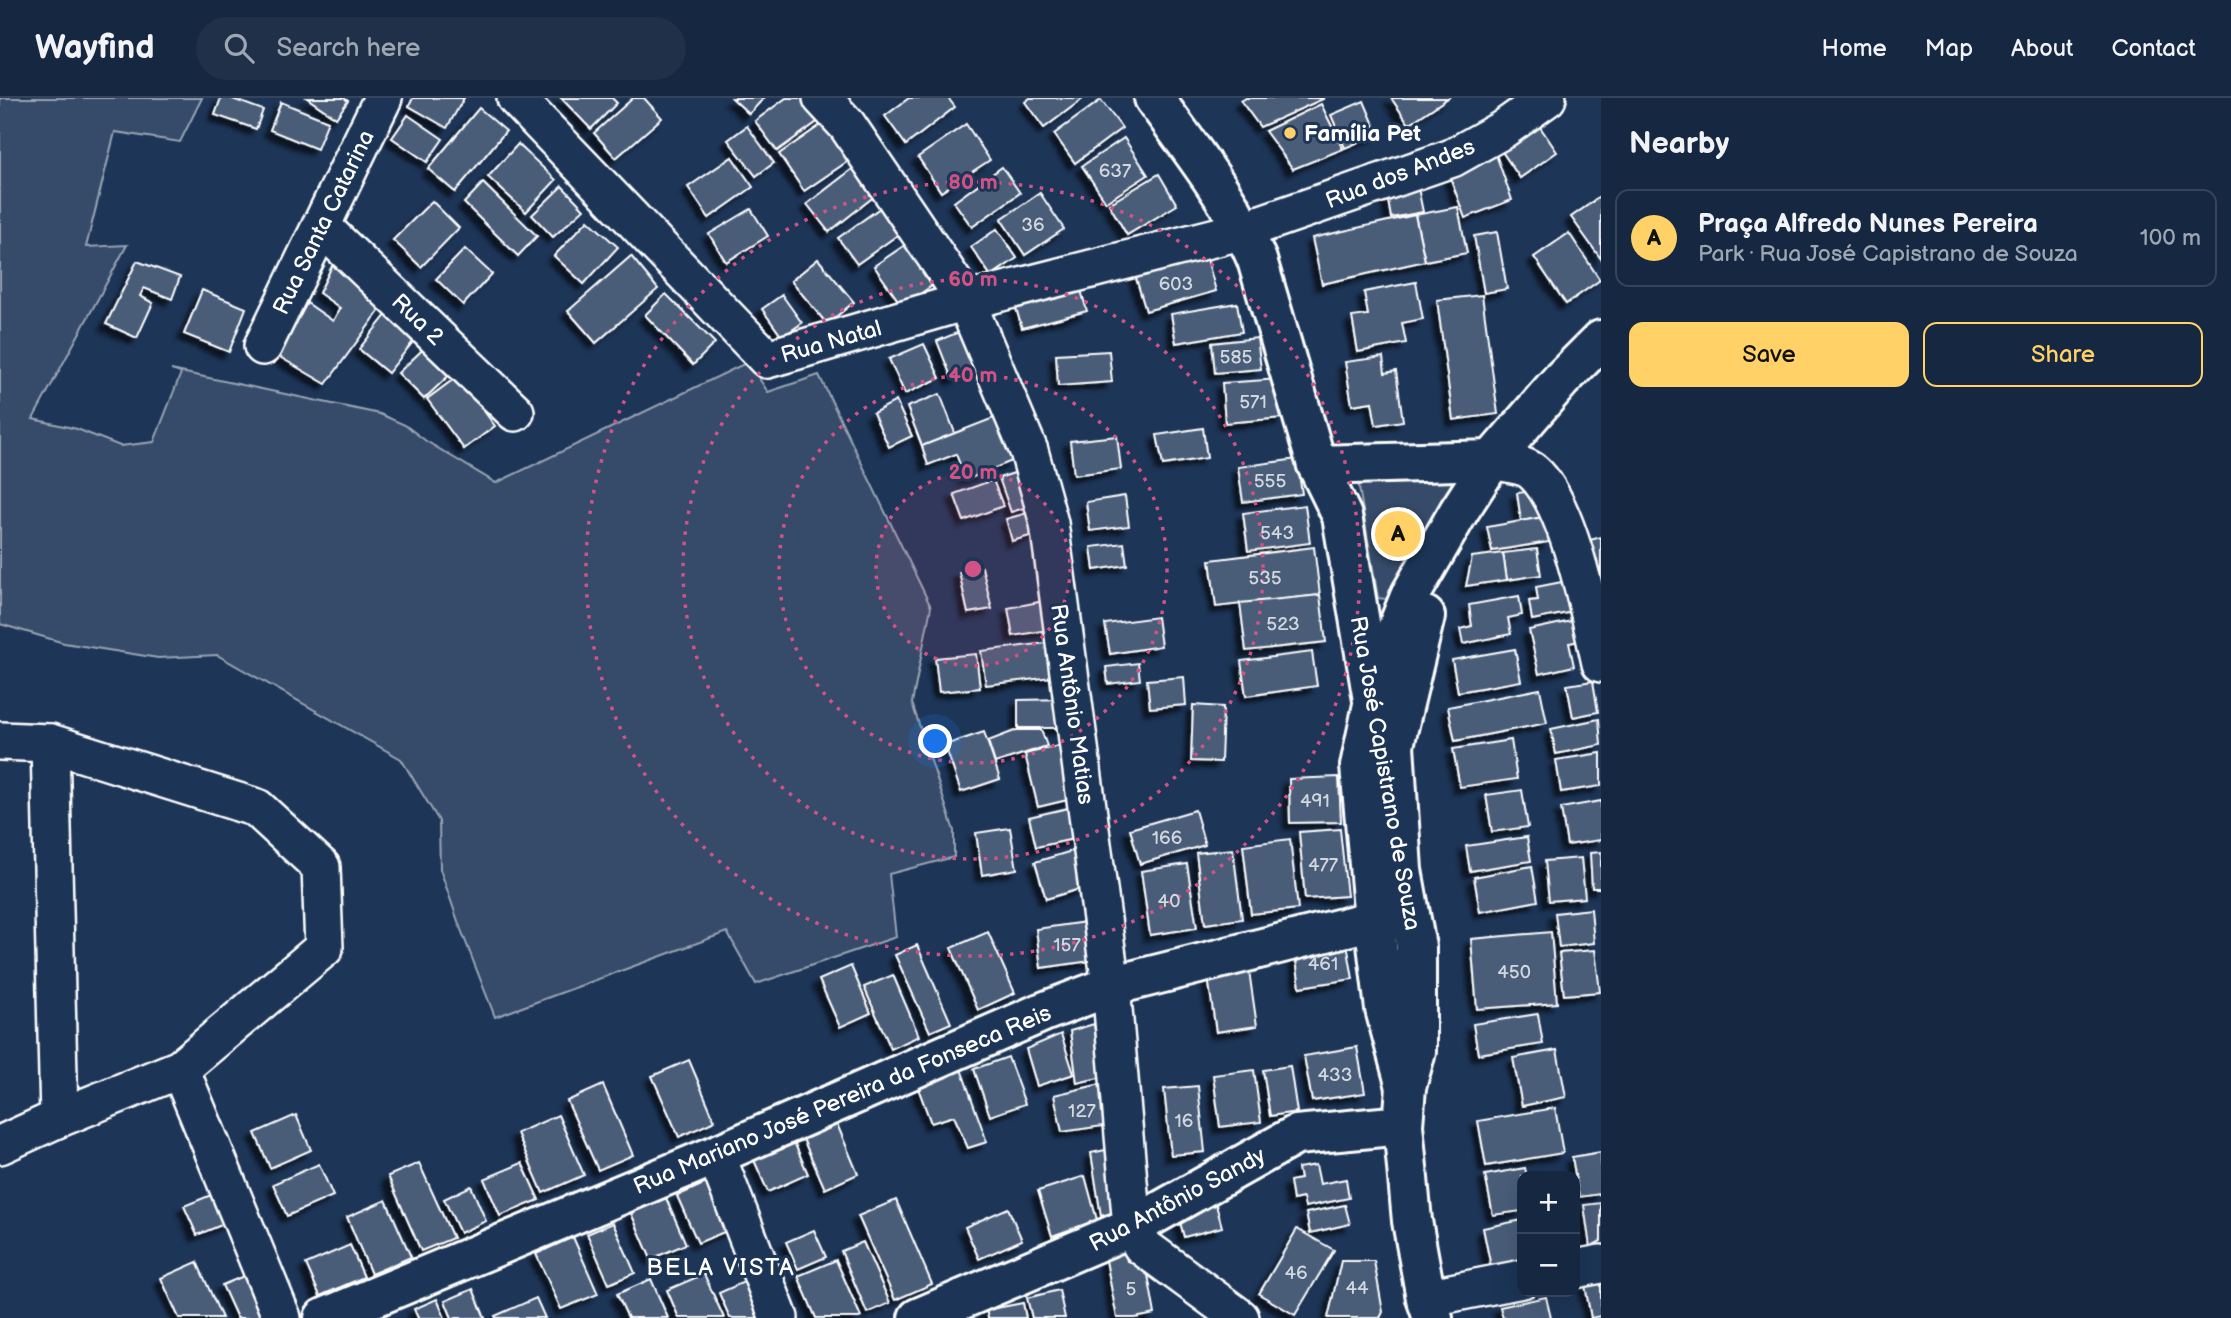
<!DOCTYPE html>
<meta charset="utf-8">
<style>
:root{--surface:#162841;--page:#1f3048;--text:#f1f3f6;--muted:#9ea6b1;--line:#35445a;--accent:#ffd166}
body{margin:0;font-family:"Balsamiq Sans",sans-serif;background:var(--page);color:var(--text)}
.controls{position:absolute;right:21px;bottom:21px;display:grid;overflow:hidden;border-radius:14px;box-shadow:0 7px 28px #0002}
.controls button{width:63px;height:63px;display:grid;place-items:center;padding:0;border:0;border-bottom:2px solid var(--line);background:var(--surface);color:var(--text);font:35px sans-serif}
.you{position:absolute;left:936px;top:644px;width:24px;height:24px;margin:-18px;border:5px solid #fff;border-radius:50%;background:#1a73e8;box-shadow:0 0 0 10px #1a73e833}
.badge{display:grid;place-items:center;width:46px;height:46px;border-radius:50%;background:var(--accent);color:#111;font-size:23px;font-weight:700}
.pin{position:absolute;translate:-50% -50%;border:4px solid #fff;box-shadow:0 2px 7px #0006}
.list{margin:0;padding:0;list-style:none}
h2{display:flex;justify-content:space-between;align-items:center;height:91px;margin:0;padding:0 28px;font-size:30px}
h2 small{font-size:23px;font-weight:400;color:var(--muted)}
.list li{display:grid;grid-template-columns:46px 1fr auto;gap:21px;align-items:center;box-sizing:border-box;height:98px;margin:0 14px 14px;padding:0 14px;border:2px solid var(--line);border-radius:14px}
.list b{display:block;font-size:26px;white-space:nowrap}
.list p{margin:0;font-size:23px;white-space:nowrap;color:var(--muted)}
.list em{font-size:23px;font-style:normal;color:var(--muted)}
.actions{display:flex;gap:14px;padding:21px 28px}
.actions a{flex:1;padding:16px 0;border:2px solid var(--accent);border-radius:14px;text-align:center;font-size:24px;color:var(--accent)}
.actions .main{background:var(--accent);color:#111}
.icon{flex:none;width:38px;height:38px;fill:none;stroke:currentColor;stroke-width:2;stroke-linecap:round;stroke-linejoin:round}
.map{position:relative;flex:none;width:1601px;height:1220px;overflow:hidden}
header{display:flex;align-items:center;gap:42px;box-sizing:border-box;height:98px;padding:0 35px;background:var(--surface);border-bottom:2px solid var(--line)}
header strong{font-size:33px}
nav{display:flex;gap:38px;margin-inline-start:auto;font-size:24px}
.search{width:490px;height:63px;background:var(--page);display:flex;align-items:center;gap:18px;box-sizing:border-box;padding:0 24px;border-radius:38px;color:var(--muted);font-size:26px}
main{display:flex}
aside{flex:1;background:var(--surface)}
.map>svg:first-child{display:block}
.green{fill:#364b69;stroke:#9aa5b4;stroke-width:2}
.building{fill:#4a5d79;stroke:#fff;stroke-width:2;filter:url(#shadow)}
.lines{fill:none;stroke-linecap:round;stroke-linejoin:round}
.minor-casing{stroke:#fff;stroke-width:42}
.tertiary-casing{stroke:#fff;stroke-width:44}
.secondary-casing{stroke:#fff;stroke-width:44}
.primary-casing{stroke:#fff;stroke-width:44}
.minor{stroke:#1d3557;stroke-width:37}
.tertiary{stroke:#1d3557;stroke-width:38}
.secondary{stroke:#1d3557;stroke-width:38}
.primary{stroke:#1d3557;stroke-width:38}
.ring{fill:none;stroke:#d15284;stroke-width:3.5;stroke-dasharray:3.5 7}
.poi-dot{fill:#ffd166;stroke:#1d3557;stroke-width:2.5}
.labels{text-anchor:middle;stroke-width:6;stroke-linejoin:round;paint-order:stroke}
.number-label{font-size:19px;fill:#d2d6de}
.poi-label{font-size:23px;font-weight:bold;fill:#fff;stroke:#1d3557;text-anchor:start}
.street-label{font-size:23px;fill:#fff;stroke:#1d3557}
.neighbourhood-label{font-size:24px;letter-spacing:2px;fill:#fff;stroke:#1d3557}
.centre{fill:#d15284;stroke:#1d3557;stroke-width:3.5}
.ring-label{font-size:21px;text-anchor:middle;font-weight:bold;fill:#d15284;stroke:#1d3557;stroke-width:6;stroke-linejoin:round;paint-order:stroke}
</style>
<header>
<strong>Wayfind</strong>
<div class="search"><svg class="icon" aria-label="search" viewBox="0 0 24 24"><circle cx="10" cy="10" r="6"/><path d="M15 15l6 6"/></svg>Search here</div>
<nav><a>Home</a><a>Map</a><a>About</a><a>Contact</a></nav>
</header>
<main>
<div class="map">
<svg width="1601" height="1220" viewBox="0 0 1601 1220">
<defs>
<filter id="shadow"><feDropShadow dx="-6" dy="6" stdDeviation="2" flood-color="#0009"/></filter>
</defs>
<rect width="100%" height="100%" fill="#1d3557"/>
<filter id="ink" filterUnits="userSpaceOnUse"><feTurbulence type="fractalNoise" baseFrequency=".0143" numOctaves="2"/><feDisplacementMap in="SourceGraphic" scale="14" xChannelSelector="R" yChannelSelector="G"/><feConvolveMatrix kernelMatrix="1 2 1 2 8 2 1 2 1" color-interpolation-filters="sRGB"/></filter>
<g filter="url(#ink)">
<!-- green -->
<g class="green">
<polygon points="0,0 202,0 180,44 115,34 86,149 127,147 33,321 77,331 120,348 154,344 181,275 171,272 380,316 405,327 426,343 496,385 748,264 768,294 819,277 931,509 912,605 954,733 954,759 889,776 896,839 756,886 727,834 495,919 460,829 440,771 439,723 401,661 217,557 158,560 64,545 0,526"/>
<polygon points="1463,369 1394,502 1378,500 1356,372"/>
</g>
<!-- building -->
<g class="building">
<polygon points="221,0 230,0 263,12 256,31 215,17"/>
<polygon points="307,0 344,0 348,3 336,20"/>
<polygon points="413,0 464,0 447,30 409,8"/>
<polygon points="561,0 612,0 617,5 591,31"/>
<polygon points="633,0 644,0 662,20 616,60 594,35"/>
<polygon points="732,0 764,0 749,16"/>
<polygon points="786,0 810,0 824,19 777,53 755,23"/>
<polygon points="909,0 948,0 955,9 906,47 885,18"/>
<polygon points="1030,0 1084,0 1044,30 1025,4"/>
<polygon points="1246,0 1325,0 1260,29 1241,3"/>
<polygon points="1391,0 1448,0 1409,26"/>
<polygon points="1101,2 1122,30 1075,65 1054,36"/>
<polygon points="1364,3 1378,36 1345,50 1331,17"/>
<polygon points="281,4 328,23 317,51 270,32"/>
<polygon points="1321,6 1343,51 1293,71 1265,33"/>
<polygon points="479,10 506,33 455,94 428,71"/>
<polygon points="408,17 443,41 427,64 392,40"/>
<polygon points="831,20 857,57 804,93 779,56"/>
<polygon points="1536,23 1557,54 1520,80 1499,49"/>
<polygon points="966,26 990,62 941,94 918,59"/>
<polygon points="747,28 774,65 756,78 728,42"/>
<polygon points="1124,40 1148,77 1106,104 1082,68"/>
<polygon points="518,46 556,82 526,114 488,79"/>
<polygon points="1493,48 1512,102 1465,120 1445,65"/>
<polygon points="732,59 753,89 709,120 688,89"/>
<polygon points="855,69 876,97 829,134 807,106"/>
<polygon points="1002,69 1020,95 972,129 954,104"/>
<polygon points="1159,76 1177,107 1127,137 1109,106"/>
<polygon points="1416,80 1423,114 1391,120 1386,91"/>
<polygon points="483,85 537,138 518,158 464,105"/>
<polygon points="562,88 584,111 553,139 532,117"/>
<polygon points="1040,95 1064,131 1025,157 1001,121"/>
<polygon points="1601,98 1601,161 1571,119"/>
<polygon points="432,103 459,130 421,169 393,142"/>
<polygon points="887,105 906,131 857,166 838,140"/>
<polygon points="1458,109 1467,155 1425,163 1415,117"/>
<polygon points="751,111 768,138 726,164 709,136"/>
<polygon points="1415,117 1425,163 1322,186 1312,140"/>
<polygon points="588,122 618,149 584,186 554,158"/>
<polygon points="997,131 1017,160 991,178 971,149"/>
<polygon points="1497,134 1507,191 1484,195 1474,138"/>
<polygon points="1569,135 1600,182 1566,206 1534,159"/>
<polygon points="914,141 942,181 902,208 874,168"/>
<polygon points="465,151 492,176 463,207 436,181"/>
<polygon points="1206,157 1216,193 1146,213 1135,177"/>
<polygon points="631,158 658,191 596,245 568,213"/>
<polygon points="818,161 854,204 827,226 791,183"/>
<polygon points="137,163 180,179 172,201 144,190 140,198 153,205 137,240 106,226"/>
<polygon points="332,168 388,201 326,286 278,258 307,205 333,223 340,210 319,195"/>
<polygon points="1416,184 1423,221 1402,225 1406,245 1358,254 1352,219 1368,217 1364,194"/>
<polygon points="1080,189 1087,213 1022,230 1015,207"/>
<polygon points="202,192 246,210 229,254 184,236"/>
<polygon points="666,196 715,245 693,267 645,217"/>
<polygon points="782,197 802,225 782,239 762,211"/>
<polygon points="1482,197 1498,316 1453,322 1437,202"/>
<polygon points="1237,205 1242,234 1176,245 1171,216"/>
<polygon points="395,206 424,230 388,275 359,251"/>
<polygon points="971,229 986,267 952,281 937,243"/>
<polygon points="435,240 461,266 424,301 398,275"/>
<polygon points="1257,240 1261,271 1215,275 1212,245"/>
<polygon points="924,246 940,280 905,296 889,261"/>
<polygon points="1109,253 1112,284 1058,288 1056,256"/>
<polygon points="1383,259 1385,275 1396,273 1403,323 1376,327 1372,304 1352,307 1345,264"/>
<polygon points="458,278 495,328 464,351 427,301"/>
<polygon points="1280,281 1283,320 1225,325 1222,285"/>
<polygon points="940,296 955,335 922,348 907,309"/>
<polygon points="896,303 912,338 889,349 873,315"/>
<polygon points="996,319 1012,363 966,382 956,356 928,367 922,348"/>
<polygon points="1203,330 1207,360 1163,367 1157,337"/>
<polygon points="1117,338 1121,371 1074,377 1070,343"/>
<polygon points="1297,361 1302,396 1243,404 1238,369"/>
<polygon points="1029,370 1040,405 1011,414 999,380"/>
<polygon points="993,382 1003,408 964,423 954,396"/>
<polygon points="1541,392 1544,419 1521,423 1517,395"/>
<polygon points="1125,398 1129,428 1090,433 1086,404"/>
<polygon points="1305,407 1310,445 1248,453 1243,415"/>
<polygon points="1038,412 1044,434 1012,443 1006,421"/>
<polygon points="1544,419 1549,444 1492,453 1487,429"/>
<polygon points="1601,439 1601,481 1597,481 1590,442"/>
<polygon points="1124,445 1127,467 1094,472 1091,449"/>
<polygon points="1314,449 1320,497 1216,509 1210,462"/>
<polygon points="1537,451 1541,477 1507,482 1503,455"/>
<polygon points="1503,455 1507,482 1466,488 1472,459"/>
<polygon points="982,469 992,511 968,515 959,474"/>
<polygon points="1567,483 1573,514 1532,522 1529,503 1538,502 1536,489"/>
<polygon points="1320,497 1326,544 1246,553 1240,505"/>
<polygon points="1519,498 1522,517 1508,520 1511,536 1463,546 1460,531 1472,528 1469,507"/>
<polygon points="1049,502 1053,531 1013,538 1008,510"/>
<polygon points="1157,519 1161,548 1110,556 1105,526"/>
<polygon points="1581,521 1585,542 1569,545 1574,568 1539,576 1529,532"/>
<polygon points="1064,543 1068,577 986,587 981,553"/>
<polygon points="1515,551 1521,583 1458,594 1452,562"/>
<polygon points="1312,554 1317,588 1246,598 1241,563"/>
<polygon points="976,556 980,590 939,594 935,560"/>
<polygon points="1138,565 1140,582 1108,586 1106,569"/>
<polygon points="1184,579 1186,607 1150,610 1147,582"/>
<polygon points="1593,583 1598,614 1573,619 1567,587"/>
<polygon points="1540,591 1547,625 1455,643 1448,609"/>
<polygon points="1066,601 1066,630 1018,630 1018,602"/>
<polygon points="1193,607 1223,609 1221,664 1191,663"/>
<polygon points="1599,621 1601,647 1556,656 1551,631"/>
<polygon points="1017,632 1041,632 1047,648 995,665 988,643"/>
<polygon points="984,634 1000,681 961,694 945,647"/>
<polygon points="1511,642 1517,681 1460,689 1453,651"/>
<polygon points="1067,646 1080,699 1038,709 1025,656"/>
<polygon points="1601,655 1601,688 1561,694 1556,662"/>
<polygon points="1339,679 1341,724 1290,725 1289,681"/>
<polygon points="1522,692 1528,729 1492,734 1486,697"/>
<polygon points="1601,703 1601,742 1567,747 1561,710"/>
<polygon points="1081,707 1088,738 1036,749 1029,719"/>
<polygon points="1195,712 1205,747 1140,766 1130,731"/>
<polygon points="1010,730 1017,771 982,777 976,735"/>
<polygon points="1340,731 1347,798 1305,801 1299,734"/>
<polygon points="1527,739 1531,763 1470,773 1466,748"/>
<polygon points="1290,741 1298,811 1251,816 1243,747"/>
<polygon points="1082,750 1093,787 1046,801 1035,764"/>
<polygon points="1233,751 1242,821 1205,826 1196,755"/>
<polygon points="1601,754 1601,790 1592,790 1590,755"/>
<polygon points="1581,760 1585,800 1549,803 1545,763"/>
<polygon points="1187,766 1197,830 1150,837 1141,773"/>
<polygon points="1532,768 1538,803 1480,814 1474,779"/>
<polygon points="1591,811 1594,845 1559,849 1555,815"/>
<polygon points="1093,823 1098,862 1041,870 1036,831"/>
<polygon points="988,834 1015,895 978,912 951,850"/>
<polygon points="1551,834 1557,905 1477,911 1471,841"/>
<polygon points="1346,840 1353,881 1300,889 1294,848"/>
<polygon points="917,847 951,925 930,934 895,857"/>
<polygon points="1595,852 1600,894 1564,897 1559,855"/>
<polygon points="851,868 871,915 840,929 819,882"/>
<polygon points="1249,873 1257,928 1216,934 1208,879"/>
<polygon points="893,877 919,938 891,951 864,889"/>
<polygon points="1538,916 1543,946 1478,956 1473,926"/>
<polygon points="1094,926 1103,979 1077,985 1070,933"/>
<polygon points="1061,936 1074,976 1037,988 1026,951"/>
<polygon points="1357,949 1365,995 1312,1003 1304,958"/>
<polygon points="1557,952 1566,999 1522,1008 1513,960"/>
<polygon points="1008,959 1025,1006 990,1018 974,971"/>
<polygon points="689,962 715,1023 679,1039 652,978"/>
<polygon points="1290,968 1297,1014 1270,1018 1263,972"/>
<polygon points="961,971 987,1044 968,1050 954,1018 931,1025 917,987"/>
<polygon points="1254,972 1261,1024 1220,1029 1213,977"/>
<polygon points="1101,986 1110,1027 1062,1034 1054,997"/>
<polygon points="603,987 633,1057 598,1072 567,1003"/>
<polygon points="1198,988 1205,1054 1171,1057 1164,991"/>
<polygon points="1555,1010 1563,1055 1486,1068 1478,1023"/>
<polygon points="296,1017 311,1052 270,1070 255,1035"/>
<polygon points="558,1017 584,1077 543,1095 517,1035"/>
<polygon points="837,1026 858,1076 825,1091 803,1041"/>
<polygon points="794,1044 808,1076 768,1094 754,1062"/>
<polygon points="1115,1050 1125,1111 1101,1118 1091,1055"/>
<polygon points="1601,1054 1601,1096 1579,1099 1572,1059"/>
<polygon points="419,1065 453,1140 421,1153 388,1078"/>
<polygon points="522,1065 539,1102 500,1118 484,1081"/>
<polygon points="319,1066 333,1098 287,1118 273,1086"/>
<polygon points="1316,1067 1320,1086 1346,1081 1349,1100 1305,1109 1303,1100 1293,1102 1290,1083 1300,1081 1298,1070"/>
<polygon points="1525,1070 1527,1078 1522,1078 1522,1113 1493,1117 1485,1077"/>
<polygon points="1085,1078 1097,1122 1052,1138 1038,1093"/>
<polygon points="715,1081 736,1129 698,1145 677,1098"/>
<polygon points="471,1088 486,1123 460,1135 444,1101"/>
<polygon points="216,1095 229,1124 197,1137 184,1108"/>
<polygon points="666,1100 686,1146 651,1161 631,1115"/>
<polygon points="386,1102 411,1159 371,1176 347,1119"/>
<polygon points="896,1102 932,1186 895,1202 858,1118"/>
<polygon points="1215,1103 1222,1129 1184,1139 1177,1113"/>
<polygon points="1601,1105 1601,1143 1590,1149 1584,1107"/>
<polygon points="1345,1107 1350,1126 1310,1135 1306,1115"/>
<polygon points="1008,1110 1022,1142 979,1161 965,1129"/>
<polygon points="1522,1122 1522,1162 1491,1169 1483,1130"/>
<polygon points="613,1125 635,1175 609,1186 587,1136"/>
<polygon points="1297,1131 1334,1152 1295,1217 1259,1196"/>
<polygon points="814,1132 826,1159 798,1171 786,1144"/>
<polygon points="573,1139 598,1196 561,1211 536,1156"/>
<polygon points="863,1144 890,1205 867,1215 841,1153"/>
<polygon points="350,1147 364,1179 320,1198 306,1166"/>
<polygon points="1125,1154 1127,1163 1145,1160 1155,1216 1135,1220 1117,1220 1105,1157"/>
<polygon points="836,1162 861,1219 859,1220 816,1220 798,1178"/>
<polygon points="1341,1163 1374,1163 1383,1214 1380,1220 1328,1220"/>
<polygon points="197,1164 222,1220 179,1220 161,1180"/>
<polygon points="251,1175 272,1220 237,1220 222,1187"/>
<polygon points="704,1176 724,1220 679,1220 667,1192"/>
<polygon points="755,1179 773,1220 730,1220 719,1195"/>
<polygon points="651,1181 668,1220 628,1220 617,1196"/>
<polygon points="1601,1184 1601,1218 1591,1220 1585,1187"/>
<polygon points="473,1191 485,1220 452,1220 445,1203"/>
<polygon points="1059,1192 1065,1220 1032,1220 1027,1200"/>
<polygon points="1546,1199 1551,1220 1503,1220 1500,1209"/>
<polygon points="536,1200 545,1220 496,1220 495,1218"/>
<polygon points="437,1201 445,1220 418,1220 414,1211"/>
<polygon points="1023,1205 1026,1220 988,1220 986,1212"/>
</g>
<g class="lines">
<defs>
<g id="minor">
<polyline points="516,0 767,261 966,203 1244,132 1452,60 1502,32 1547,0"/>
<polyline points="822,0 847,27 966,203 1029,353 1049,425 1111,888 1132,1129 1142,1148 1240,1220"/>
<polyline points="321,128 515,314"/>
<polyline points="263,248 383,0"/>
<path d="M1492,362C1503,365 1524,366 1533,374C1569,405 1590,517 1601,565"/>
<polyline points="0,643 50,645 257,710 321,769 324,850 180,971 59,1020 0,1047"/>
<polyline points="50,645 59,1020"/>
<polyline points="180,971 282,1220"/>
<polyline points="716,1057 779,1220"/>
<polyline points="1575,1171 1601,1166"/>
<polyline points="1426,1200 1522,1181"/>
</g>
<g id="tertiary">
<polyline points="324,1220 716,1057 1043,914 1111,888 1374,822"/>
<polyline points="918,1220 1132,1129 1296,1037 1403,1027"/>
</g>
<path id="secondary" d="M1154,0C1191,52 1232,102 1257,162L1317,367L1342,418L1375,614"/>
<g id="primary">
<polyline points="1317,367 1492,362"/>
<polyline points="1425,518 1394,647 1402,772 1416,849 1416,953 1406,989 1403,1027 1412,1123 1426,1200 1433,1220"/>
<polyline points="1406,989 1385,911 1374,822 1360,668 1374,602 1393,541 1411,496 1459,413 1492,362 1561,282 1601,242"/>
</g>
</defs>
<!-- minor casing -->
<use href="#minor" class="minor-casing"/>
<!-- tertiary casing -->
<use href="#tertiary" class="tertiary-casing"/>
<!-- secondary casing -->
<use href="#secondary" class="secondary-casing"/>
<!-- primary casing -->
<use href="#primary" class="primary-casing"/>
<!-- minor -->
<use href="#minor" class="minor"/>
<!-- tertiary -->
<use href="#tertiary" class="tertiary"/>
<!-- secondary -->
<use href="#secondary" class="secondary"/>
<!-- primary -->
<use href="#primary" class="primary"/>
</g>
</g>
<!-- distance rings -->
<circle cx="973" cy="471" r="97" fill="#d15284" fill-opacity=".12"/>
<g class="ring">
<circle cx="973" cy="471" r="97"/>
<circle cx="973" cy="471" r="194"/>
<circle cx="973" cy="471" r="290"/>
<circle cx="973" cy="471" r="387"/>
</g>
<!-- markers -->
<circle class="poi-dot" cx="1290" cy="35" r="7"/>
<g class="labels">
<!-- number labels -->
<g class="number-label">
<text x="1115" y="79">637</text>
<text x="1033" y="133">36</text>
<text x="1176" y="192">603</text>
<text x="1236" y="265">585</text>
<text x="1253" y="310">571</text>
<text x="1270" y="389">555</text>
<text x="1277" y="441">543</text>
<text x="1265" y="486">535</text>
<text x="1283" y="532">523</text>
<text x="1315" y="709">491</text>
<text x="1167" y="746">166</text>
<text x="1323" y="773">477</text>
<text x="1169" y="809">40</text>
<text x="1067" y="853">157</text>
<text x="1323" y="872">461</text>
<text x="1514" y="880">450</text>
<text x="1335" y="983">433</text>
<text x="1082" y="1019">127</text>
<text x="1184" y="1029">16</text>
<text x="1296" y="1181">46</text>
<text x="1357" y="1196">44</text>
<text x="1131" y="1197">5</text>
</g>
<!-- poi labels -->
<g class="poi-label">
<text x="1304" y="43">Família Pet</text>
</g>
<!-- street labels -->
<g class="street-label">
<text transform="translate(1400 75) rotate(-21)" y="8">Rua dos Andes</text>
<text transform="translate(323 124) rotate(-64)" y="8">Rua Santa Catarina</text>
<text transform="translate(418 221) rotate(44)" y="8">Rua 2</text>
<text transform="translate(831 243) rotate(-16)" y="8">Rua Natal</text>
<text transform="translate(1073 606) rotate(82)" y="8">Rua Antônio Matias</text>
<text transform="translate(1386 675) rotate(80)" y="8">Rua José Capistrano de Souza</text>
<text transform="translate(842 1001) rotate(-23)" y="8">Rua Mariano José Pereira da Fonseca Reis</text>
<text transform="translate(1177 1101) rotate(-28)" y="8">Rua Antônio Sandy</text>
</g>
<!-- neighbourhood labels -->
<g class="neighbourhood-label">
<text x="721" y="1177">BELA VISTA</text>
</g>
</g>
<circle cx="973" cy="471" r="10" class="centre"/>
<g class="ring-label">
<text x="973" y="91">80 m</text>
<text x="973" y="188">60 m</text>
<text x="973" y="284">40 m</text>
<text x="973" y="381">20 m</text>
</g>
</svg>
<div class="controls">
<button>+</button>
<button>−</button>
</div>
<div class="you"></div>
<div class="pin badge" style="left:1398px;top:436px">A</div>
</div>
<aside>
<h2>Nearby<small></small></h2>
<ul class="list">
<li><span class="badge">A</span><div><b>Praça Alfredo Nunes Pereira</b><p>Park · Rua José Capistrano de Souza</p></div><em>100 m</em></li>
</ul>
<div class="actions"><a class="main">Save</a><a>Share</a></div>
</aside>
</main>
